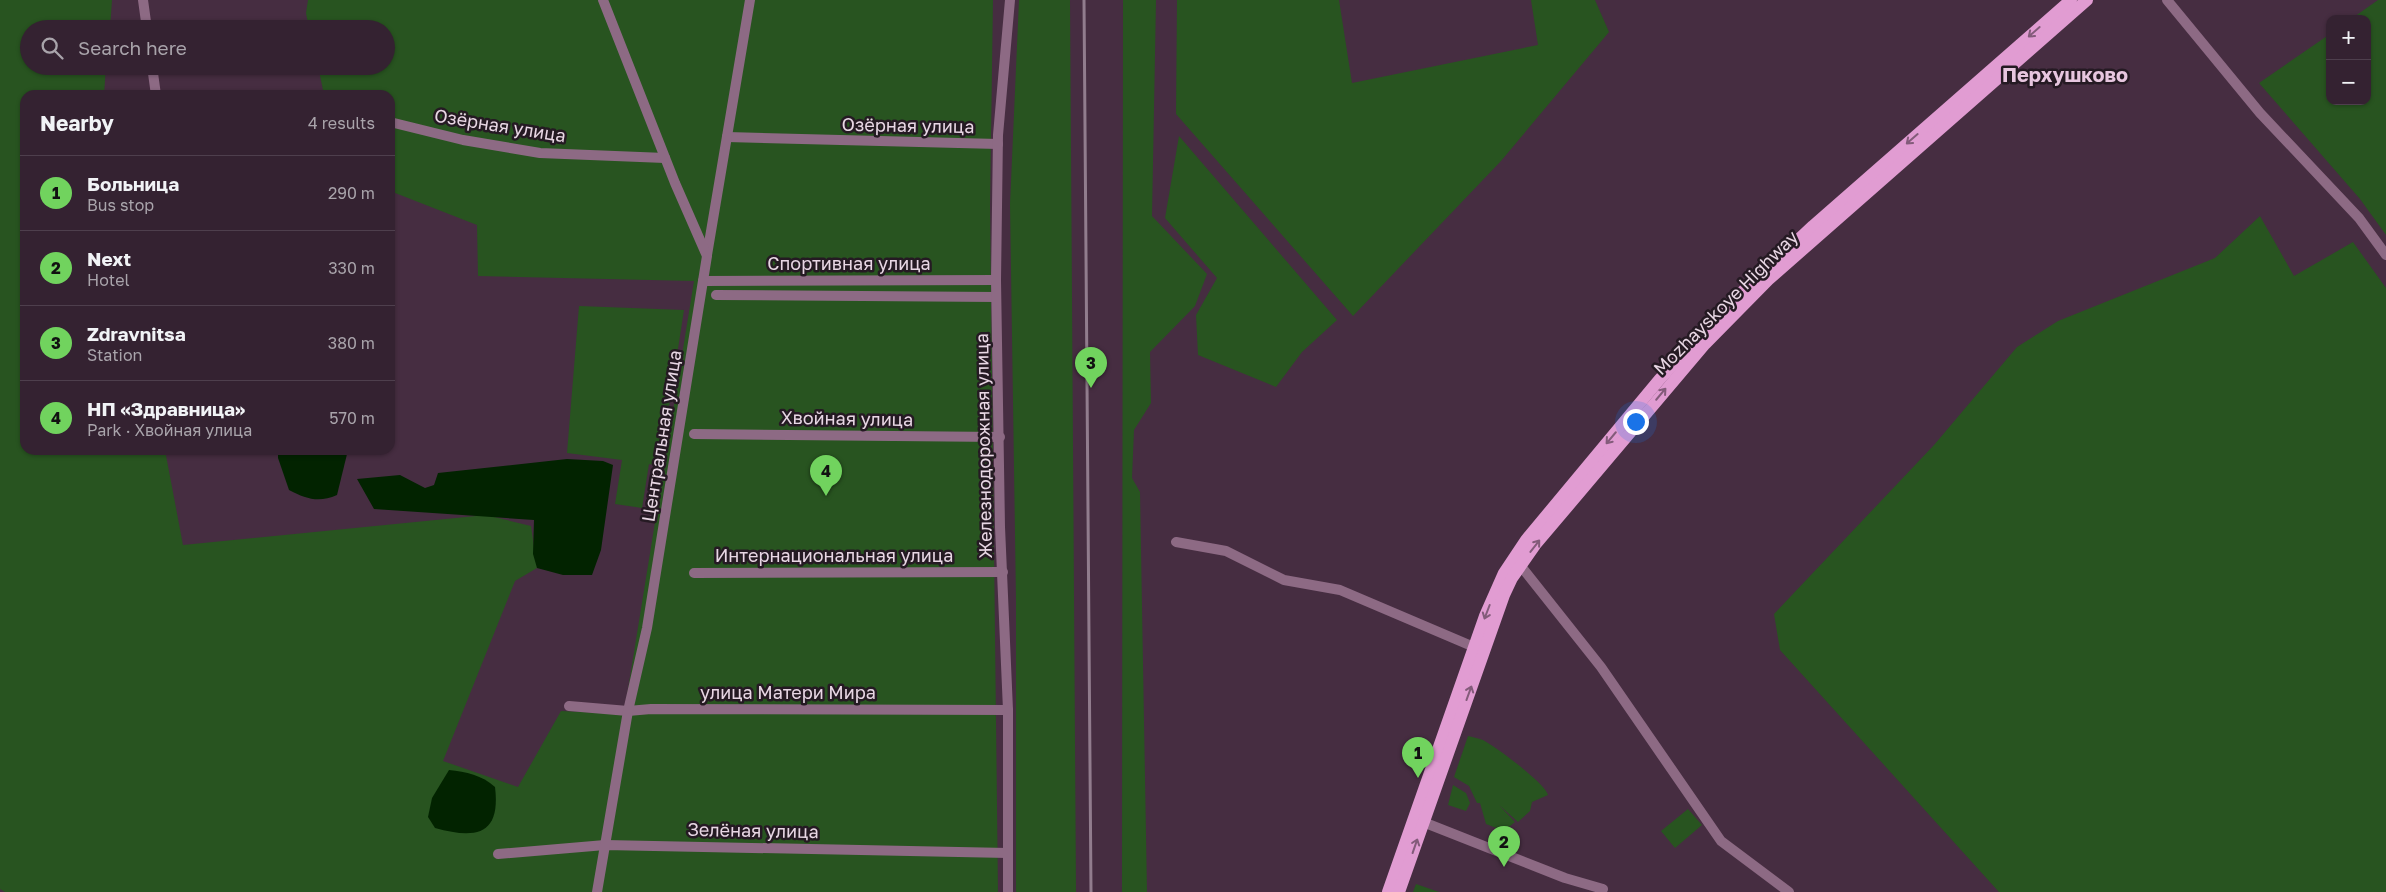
<!DOCTYPE html>
<meta charset="utf-8">
<style>
:root{--surface:#342231;--page:#3f2f3d;--text:#f1f3f6;--muted:#a9a4ab;--line:#4e3f4d;--accent:#71d35e}
body{margin:0;font-family:"Golos Text",sans-serif;background:var(--page);color:var(--text)}
.controls{position:absolute;right:15px;top:15px;display:grid;overflow:hidden;border-radius:10px;box-shadow:0 1px 4px #0004}
.controls button{width:45px;height:45px;display:grid;place-items:center;padding:0;border:0;border-bottom:1px solid var(--line);background:var(--surface);color:var(--text);font:25px sans-serif}
.you{position:absolute;left:1635px;top:421px;width:18px;height:18px;margin:-12px;border:4px solid #fff;border-radius:50%;background:#1a73e8;box-shadow:0 0 0 8px #1a73e833}
.badge{display:grid;place-items:center;width:32px;height:32px;border-radius:50%;background:var(--accent);color:#111;font-size:16px;font-weight:700}
.pin{position:absolute;translate:-50% -41px;filter:drop-shadow(0 1px 2px #0008)}
.pin::after{content:'';position:absolute;top:26px;width:18px;height:15px;background:inherit;clip-path:polygon(0 0,100% 0,50% 100%)}
.list{margin:0;padding:0;list-style:none}
h2{display:flex;justify-content:space-between;align-items:center;height:65px;margin:0;padding:0 20px;font-size:21px}
h2 small{font-size:16px;font-weight:400;color:var(--muted)}
.list li{display:grid;grid-template-columns:32px 1fr auto;gap:15px;align-items:center;box-sizing:border-box;height:75px;padding:0 20px;border-top:1px solid var(--line)}
.list b{display:block;font-size:19px;white-space:nowrap}
.list p{margin:0;font-size:16px;white-space:nowrap;color:var(--muted)}
.list em{font-size:16px;font-style:normal;color:var(--muted)}
.icon{flex:none;width:28px;height:28px;fill:none;stroke:currentColor;stroke-width:2;stroke-linecap:round;stroke-linejoin:round}
.map{position:relative;flex:none;width:2386px;height:892px;overflow:hidden}
.search{position:absolute;background:var(--surface);box-shadow:0 1px 4px #0004;left:20px;top:20px;width:375px;height:55px;display:flex;align-items:center;gap:12px;box-sizing:border-box;padding:0 18px;border-radius:28px;color:var(--muted);font-size:19px}
.panel{position:absolute;background:var(--surface);box-shadow:0 1px 4px #0004;left:20px;top:90px;width:375px;height:365px;border-radius:15px}
.map>svg:first-child{display:block}
.green{fill:#285420}
.water{fill:#022300}
.lines{fill:none;stroke-linecap:round;stroke-linejoin:round}
.street{stroke:#8d6a84;stroke-width:10}
.primary{stroke:#e19cd2;stroke-width:12}
.rail{stroke:#917c8d;stroke-width:3}
.oneway{stroke:#835b7a}
.labels{text-anchor:middle;stroke-width:5;stroke-linejoin:round;paint-order:stroke}
.street-label{font-size:18px;fill:#e8d7e4;stroke:#251a23}
.quarter-label{font-size:20px;font-weight:bold;fill:#e7c6df;stroke:#251a23}
</style>
<div class="map">
<svg width="2386" height="892" viewBox="0 0 2386 892">
<rect width="100%" height="100%" fill="#462d41"/>
<!-- green -->
<g class="green">
<polygon points="0,0 112,0 110,29 29,29 29,66 106,66 104,95 25,95 25,450 165,450 183,545 486,515 531,526 537,568 515,581 443,761 518,787 561,711 624,714 694,281 478,276 477,225 390,191 390,95 324,95 318,66 386,66 386,29 309,29 306,13 308,0 993,0 990,205 998,892 5,892 0,889"/>
<polygon points="1019,0 1070,0 1076,892 1016,892 1016,600 1010,204"/>
<polygon points="1123,0 1156,0 1152,216 1207,274 1195,306 1150,352 1151,403 1134,430 1132,478 1140,492 1147,892 1122,892"/>
<polygon points="1177,0 1339,0 1352,83 1538,45 1531,0 1595,0 1609,32 1501,161 1353,316 1176,114"/>
<polygon points="2378,0 2386,0 2386,235 2360,199 2259,83 2330,34 2330,101 2367,101 2367,19 2351,19"/>
<polygon points="1179,136 1337,320 1302,352 1276,387 1198,355 1196,315 1217,278 1165,218"/>
<polygon points="2260,216 2294,276 2353,242 2386,288 2386,892 1999,892 1780,650 1774,614 1934,445 2017,347 2058,321 2215,258"/>
<polygon points="579,306 684,310 660,465 646,464 649,464 642,508 615,504 622,460 567,453"/>
<path d="M1468,736C1472,737 1478,738 1483,740C1495,746 1546,784 1548,795L1532,802L1530,811L1518,822L1499,805L1515,822L1504,831L1486,824L1480,803H1477L1469,786L1454,777Z"/>
<polygon points="1453,785 1466,793 1470,803 1466,811 1448,805"/>
<polygon points="1688,809 1702,825 1675,848 1661,831"/>
<polygon points="1416,884 1439,892 1413,892"/>
</g>
<!-- water -->
<g class="water">
<path d="M278,450H348L337,495C319,503 306,499 289,490L278,458Z"/>
<polygon points="567,459 603,461 613,465 601,550 592,575 563,575 537,568 533,554 534,520 374,509 357,479 400,475 425,488 434,485 438,473"/>
<path d="M449,770C466,772 482,775 495,787C501,836 475,839 435,828L428,817L432,798Z"/>
</g>
<g class="lines">
<!-- street -->
<g class="street">
<polyline points="143,0 147,29"/>
<polyline points="2167,0 2260,113 2359,218 2386,255"/>
<polyline points="152,66 156,95"/>
<polyline points="390,122 463,140 540,153 665,158"/>
<polyline points="727,137 998,144"/>
<polyline points="707,255 750,0"/>
<polyline points="703,281 996,280"/>
<polyline points="716,295 996,297"/>
<polyline points="694,434 1000,437"/>
<polyline points="1176,542 1226,551 1284,580 1340,590 1474,647"/>
<polyline points="1520,565 1601,667 1721,841 1789,892"/>
<polyline points="694,573 1003,572"/>
<polyline points="569,706 628,711 651,709 1008,710"/>
<polyline points="1423,822 1565,878 1603,889"/>
<polyline points="498,854 605,845 1008,853"/>
<polyline points="597,892 628,711 647,628 707,256 675,183 603,0"/>
<polyline points="1008,892 1008,710 1000,527 996,280 998,135 1010,0"/>
</g>
<!-- primary -->
<g class="primary">
<polyline points="1388,892 1485,616 1504,573 1526,540 1659,380 1725,308 1813,226 2071,0"/>
<polyline points="1399,892 1504,595 1512,578 1535,545 1705,344 1768,280 2087,0"/>
</g>
<!-- rail -->
<polyline class="rail" points="1084,0 1091,892"/>
</g>
<!-- one-way arrows -->
<defs><path id="oneway-shaft" d="M-6 0H5M1.5-3L5.5 0L1.5 3" fill="none" stroke-width="1.6" stroke-linecap="round" stroke-linejoin="round" transform="scale(1.25)"/></defs>
<g class="oneway">
<use href="#oneway-shaft" transform="translate(2034 32) rotate(139)"/>
<use href="#oneway-shaft" transform="translate(1912 139) rotate(139)"/>
<use href="#oneway-shaft" transform="translate(1661 394) rotate(-50)"/>
<use href="#oneway-shaft" transform="translate(1611 438) rotate(130)"/>
<use href="#oneway-shaft" transform="translate(1535 546) rotate(-52)"/>
<use href="#oneway-shaft" transform="translate(1487 612) rotate(111)"/>
<use href="#oneway-shaft" transform="translate(1469 693) rotate(-70)"/>
<use href="#oneway-shaft" transform="translate(1415 846) rotate(-71)"/>
</g>
<g class="labels">
<!-- street labels -->
<g class="street-label">
<text transform="translate(500 126) rotate(9)" y="6">Озёрная улица</text>
<text transform="translate(908 126) rotate(1)" y="6">Озёрная улица</text>
<text x="849" y="270">Спортивная улица</text>
<text transform="translate(1726 303) rotate(-45)" y="6">Mozhayskoye Highway</text>
<text transform="translate(847 419) rotate(1)" y="6">Хвойная улица</text>
<text transform="translate(662 436) rotate(-81)" y="6">Центральная улица</text>
<text transform="translate(984 446) rotate(-91)" y="6">Железнодорожная улица</text>
<text x="834" y="562">Интернациональная улица</text>
<text x="788" y="699">улица Матери Мира</text>
<text transform="translate(753 831) rotate(1)" y="6">Зелёная улица</text>
</g>
<!-- quarter labels -->
<g class="quarter-label">
<text x="2065" y="82">Перхушково</text>
</g>
</g>
</svg>
<div class="controls">
<button>+</button>
<button>−</button>
</div>
<div class="you"></div>
<div class="pin badge" style="left:1418px;top:778px">1</div>
<div class="pin badge" style="left:1504px;top:867px">2</div>
<div class="pin badge" style="left:1091px;top:388px">3</div>
<div class="pin badge" style="left:826px;top:496px">4</div>
<div class="search"><svg class="icon" aria-label="search" viewBox="0 0 24 24"><circle cx="10" cy="10" r="6"/><path d="M15 15l6 6"/></svg>Search here</div>
<section class="panel">
<h2>Nearby<small>4 results</small></h2>
<ul class="list">
<li><span class="badge">1</span><div><b>Больница</b><p>Bus stop</p></div><em>290 m</em></li>
<li><span class="badge">2</span><div><b>Next</b><p>Hotel</p></div><em>330 m</em></li>
<li><span class="badge">3</span><div><b>Zdravnitsa</b><p>Station</p></div><em>380 m</em></li>
<li><span class="badge">4</span><div><b>НП «Здравница»</b><p>Park · Хвойная улица</p></div><em>570 m</em></li>
</ul>
</section>
</div>
